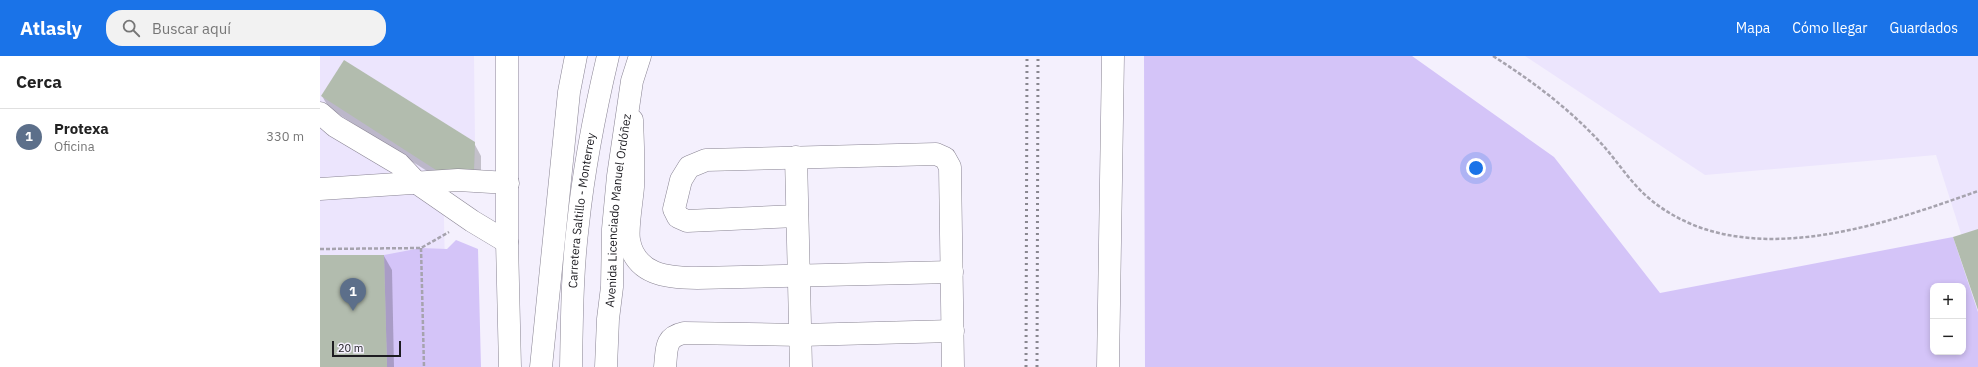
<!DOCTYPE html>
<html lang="es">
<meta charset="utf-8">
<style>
:root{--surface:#fff;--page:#f2f2f2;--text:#222;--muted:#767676;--line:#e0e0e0;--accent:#1a73e8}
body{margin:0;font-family:"IBM Plex Sans",sans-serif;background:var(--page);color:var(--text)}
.controls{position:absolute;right:12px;bottom:12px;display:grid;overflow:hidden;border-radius:8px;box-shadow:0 2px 6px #0003}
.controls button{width:36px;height:36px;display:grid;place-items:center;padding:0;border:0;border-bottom:1px solid var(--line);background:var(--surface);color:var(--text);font:20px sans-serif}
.scale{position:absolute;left:12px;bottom:10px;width:69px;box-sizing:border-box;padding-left:4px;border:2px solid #1d1c21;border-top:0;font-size:11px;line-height:14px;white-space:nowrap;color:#1d1c21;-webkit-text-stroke:3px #f4f0fd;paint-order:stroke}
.you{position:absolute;left:1156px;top:112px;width:14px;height:14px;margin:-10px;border:3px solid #fff;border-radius:50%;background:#1a73e8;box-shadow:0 0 0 6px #1a73e833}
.badge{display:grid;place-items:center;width:26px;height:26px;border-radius:50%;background:var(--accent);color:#fff;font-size:13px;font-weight:700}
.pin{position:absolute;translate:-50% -33px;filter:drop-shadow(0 1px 2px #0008)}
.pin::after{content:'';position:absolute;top:21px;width:14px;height:12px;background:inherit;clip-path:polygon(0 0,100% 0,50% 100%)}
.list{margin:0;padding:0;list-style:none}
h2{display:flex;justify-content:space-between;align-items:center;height:52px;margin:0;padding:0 16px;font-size:17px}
h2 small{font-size:13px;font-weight:400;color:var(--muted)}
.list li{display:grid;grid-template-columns:26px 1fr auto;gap:12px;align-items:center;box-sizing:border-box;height:56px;padding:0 16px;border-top:1px solid var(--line)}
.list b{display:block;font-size:15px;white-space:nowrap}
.list p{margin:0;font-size:13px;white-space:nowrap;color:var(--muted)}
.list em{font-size:13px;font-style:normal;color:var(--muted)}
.icon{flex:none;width:22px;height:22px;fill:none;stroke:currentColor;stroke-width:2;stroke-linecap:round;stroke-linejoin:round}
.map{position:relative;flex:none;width:1658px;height:311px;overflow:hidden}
header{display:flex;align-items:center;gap:24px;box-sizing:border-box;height:56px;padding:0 20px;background:var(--accent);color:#fff}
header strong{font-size:19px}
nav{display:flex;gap:22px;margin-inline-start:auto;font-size:14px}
.search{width:280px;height:36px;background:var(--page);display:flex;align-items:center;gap:10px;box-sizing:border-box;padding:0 14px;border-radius:16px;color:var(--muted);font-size:15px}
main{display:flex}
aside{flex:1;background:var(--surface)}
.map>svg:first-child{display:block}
.built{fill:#ece5fd}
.green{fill:#d4c4f8;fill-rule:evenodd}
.shadow{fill:#0003}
.building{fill:#b2bcae}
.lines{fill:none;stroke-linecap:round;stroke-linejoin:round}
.minor-casing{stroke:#898493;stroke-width:23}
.major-casing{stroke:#898493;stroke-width:23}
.path{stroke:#a6a3ae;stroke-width:2.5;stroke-dasharray:4 2;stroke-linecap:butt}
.minor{stroke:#fff;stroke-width:22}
.major{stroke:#fff;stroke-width:22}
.rail{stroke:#898790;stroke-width:3;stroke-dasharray:2 4;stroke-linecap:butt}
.labels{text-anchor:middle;stroke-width:4;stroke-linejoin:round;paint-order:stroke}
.street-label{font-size:12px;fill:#1d1c21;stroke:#f4f0fd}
</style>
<header>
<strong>Atlasly</strong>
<div class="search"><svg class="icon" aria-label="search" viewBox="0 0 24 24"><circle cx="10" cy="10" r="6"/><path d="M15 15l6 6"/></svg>Buscar aquí</div>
<nav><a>Mapa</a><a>Cómo llegar</a><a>Guardados</a></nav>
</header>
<main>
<aside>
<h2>Cerca<small></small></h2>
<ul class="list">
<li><span class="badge" style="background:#5c6f8a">1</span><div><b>Protexa</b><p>Oficina</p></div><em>330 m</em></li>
</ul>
</aside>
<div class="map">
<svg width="1658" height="311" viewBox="0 0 1658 311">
<rect width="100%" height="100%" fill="#f4f0fd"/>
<!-- built -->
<g class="built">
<polygon points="0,0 154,0 155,86 154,114 123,114 126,264 0,311"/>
<polygon points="1205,0 1658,0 1658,231 1616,99 1385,119"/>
</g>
<!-- green -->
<g class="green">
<path d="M824,0H1092L1234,101L1340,237L1633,181L1658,256V311H825ZM1613,230H1643V296H1613Z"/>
<polygon points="136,184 158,193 161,311 67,311 64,199 101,192 127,193"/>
</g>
<!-- shadow -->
<g class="shadow">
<polygon points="2,40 154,87 161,100 161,126 124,126 9,52"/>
<polygon points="0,200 64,200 72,214 74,311 0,311"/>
</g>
<!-- building -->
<g class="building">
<polygon points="24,4 155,86 154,114 116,114 1,40"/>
<polygon points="1658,173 1658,254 1633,181"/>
<polygon points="0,199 64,199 67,311 0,311"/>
</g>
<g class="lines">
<defs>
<g id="minor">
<polyline points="0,57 15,70 79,108 97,127 152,165 187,186"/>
<path d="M312,64C313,86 314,109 313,131C312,145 307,171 309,184C315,219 348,222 377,222L632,216"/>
<polyline points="476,101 481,311"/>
<polyline points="0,133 138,124 188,127"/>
<polyline points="477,160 367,165 358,161 354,153 361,124 369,111 386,104 616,98 625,102 630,111 633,311"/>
<path d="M345,311C347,294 344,281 364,277L481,279L633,275"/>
<polyline points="788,311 793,0"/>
</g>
<g id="major">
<polyline points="187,0 187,186 190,311"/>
<polyline points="221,311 249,36 256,0"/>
<path id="s1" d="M251,311C252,263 252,215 258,168C264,111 275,55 288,0"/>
<path id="s2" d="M286,311L288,263L292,231L293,173L298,120L312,25L320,0"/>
</g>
</defs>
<!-- minor casing -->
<use href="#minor" class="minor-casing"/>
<!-- major casing -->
<use href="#major" class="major-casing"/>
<!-- path -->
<g class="path">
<path d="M1173,0C1212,25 1247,51 1279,85C1297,104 1310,127 1331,144C1422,218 1560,170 1658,135"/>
<polyline points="101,192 104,311"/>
<polyline points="0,193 101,192 129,176"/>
</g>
<!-- minor -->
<use href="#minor" class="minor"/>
<!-- major -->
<use href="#major" class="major"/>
<!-- rail -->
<g class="rail">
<polyline points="706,311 707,0"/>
<polyline points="717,311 718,0"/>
</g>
</g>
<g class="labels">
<!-- street labels -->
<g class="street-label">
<text dy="4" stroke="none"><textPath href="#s1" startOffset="157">Carretera Saltillo - Monterrey</textPath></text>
<text dy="4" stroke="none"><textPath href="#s2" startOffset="157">Avenida Licenciado Manuel Ordóñez</textPath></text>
</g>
</g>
</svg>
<div class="controls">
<button>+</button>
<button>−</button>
</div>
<div class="scale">20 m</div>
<div class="you"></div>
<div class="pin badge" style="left:33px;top:255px;background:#5c6f8a">1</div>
</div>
</main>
